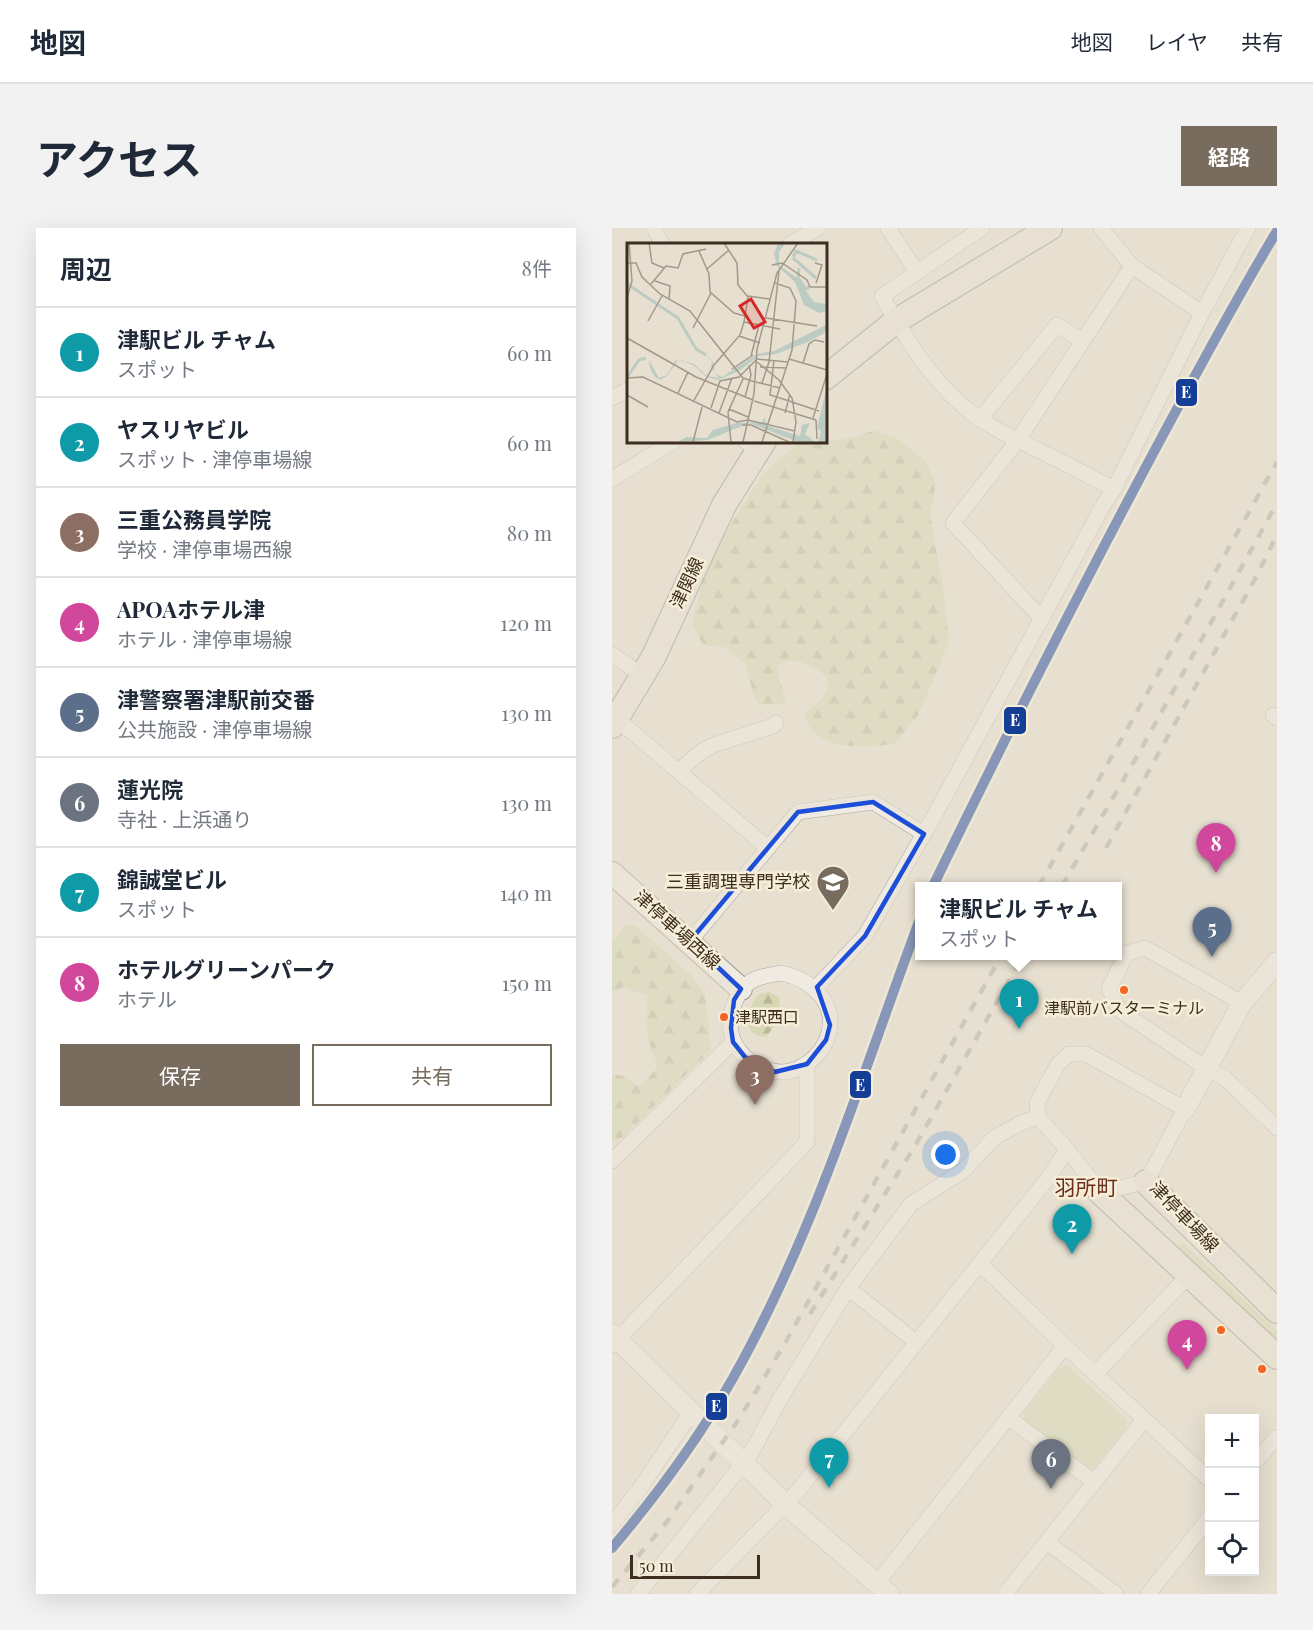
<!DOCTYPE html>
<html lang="ja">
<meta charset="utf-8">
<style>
:root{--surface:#fff;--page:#f2f2f3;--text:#1f2937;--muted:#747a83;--line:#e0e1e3;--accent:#786c5e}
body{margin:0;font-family:"Playfair Display","Noto Sans JP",serif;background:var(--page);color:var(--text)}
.controls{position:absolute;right:18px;bottom:18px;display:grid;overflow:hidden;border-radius:0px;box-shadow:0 6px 24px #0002}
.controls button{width:54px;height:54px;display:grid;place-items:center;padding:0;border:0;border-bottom:2px solid var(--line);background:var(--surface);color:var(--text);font:30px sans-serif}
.scale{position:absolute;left:18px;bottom:15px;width:130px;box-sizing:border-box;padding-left:6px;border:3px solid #3d2e20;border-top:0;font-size:16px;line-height:21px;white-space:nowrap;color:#3d2e20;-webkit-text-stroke:4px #f7eed8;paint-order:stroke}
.you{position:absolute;left:334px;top:927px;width:21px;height:21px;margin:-15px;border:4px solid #fff;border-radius:50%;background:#1a73e8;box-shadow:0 0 0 9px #1a73e833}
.badge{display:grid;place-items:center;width:39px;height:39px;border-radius:50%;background:var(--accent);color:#fff;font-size:20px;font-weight:700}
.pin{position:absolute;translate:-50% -50px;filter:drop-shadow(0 2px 3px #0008)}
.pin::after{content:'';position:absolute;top:32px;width:21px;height:18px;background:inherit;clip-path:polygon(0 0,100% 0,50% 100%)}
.popup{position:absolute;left:303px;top:654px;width:207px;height:78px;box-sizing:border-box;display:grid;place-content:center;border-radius:0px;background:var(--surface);filter:drop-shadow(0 2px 4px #0005);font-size:20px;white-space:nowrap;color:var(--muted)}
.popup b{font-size:22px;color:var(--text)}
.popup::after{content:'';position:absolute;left:50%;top:100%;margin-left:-12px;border:12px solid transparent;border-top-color:var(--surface)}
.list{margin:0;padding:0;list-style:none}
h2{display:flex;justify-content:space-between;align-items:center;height:78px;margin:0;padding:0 24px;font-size:26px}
h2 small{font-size:20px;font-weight:400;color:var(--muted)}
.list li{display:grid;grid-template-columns:39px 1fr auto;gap:18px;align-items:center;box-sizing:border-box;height:90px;padding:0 24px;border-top:2px solid var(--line)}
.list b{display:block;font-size:22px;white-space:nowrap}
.list p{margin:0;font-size:20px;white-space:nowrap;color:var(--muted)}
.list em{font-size:20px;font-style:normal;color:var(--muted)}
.actions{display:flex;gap:12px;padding:18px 24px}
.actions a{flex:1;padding:14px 0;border:2px solid var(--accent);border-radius:0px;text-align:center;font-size:21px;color:var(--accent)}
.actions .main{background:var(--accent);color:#fff}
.icon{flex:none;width:33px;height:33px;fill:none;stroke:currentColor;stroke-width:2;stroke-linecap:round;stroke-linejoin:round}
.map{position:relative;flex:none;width:665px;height:1366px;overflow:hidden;border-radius:0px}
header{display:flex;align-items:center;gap:36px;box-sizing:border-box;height:84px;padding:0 30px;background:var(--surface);border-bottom:2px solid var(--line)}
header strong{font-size:28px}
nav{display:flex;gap:33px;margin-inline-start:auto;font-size:21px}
.intro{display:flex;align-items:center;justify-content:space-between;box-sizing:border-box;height:144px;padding:0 36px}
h1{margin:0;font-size:42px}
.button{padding:15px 27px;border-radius:0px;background:var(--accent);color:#fff;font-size:21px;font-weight:700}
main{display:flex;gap:36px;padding:0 36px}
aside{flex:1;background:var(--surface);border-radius:0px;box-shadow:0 6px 24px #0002}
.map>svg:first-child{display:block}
.green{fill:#d6d7b3}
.forest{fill:url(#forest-firs)}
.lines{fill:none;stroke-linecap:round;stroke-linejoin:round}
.minor-casing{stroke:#ada599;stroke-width:16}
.tertiary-casing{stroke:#ada599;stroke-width:21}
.secondary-casing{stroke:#9c958a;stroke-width:24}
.primary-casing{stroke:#928b80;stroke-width:26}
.minor{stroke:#efebe3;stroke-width:15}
.tertiary{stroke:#efebe3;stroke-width:20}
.secondary{stroke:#efebe3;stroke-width:22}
.primary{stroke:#e6e1d4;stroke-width:24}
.rail{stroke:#afaaa2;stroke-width:4.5;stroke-dasharray:10 10;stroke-linecap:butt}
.rail-1-casing{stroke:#f7eed8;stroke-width:15}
.rail-1{stroke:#153f97;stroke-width:10}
.marked{fill:none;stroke:#1d4ed8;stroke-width:4.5;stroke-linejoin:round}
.bus-dot{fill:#f26522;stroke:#f7eed8;stroke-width:2}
.labels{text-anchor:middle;stroke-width:5;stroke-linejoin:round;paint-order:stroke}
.bus-label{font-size:16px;fill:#3d2e20;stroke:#f7eed8}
.street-label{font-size:18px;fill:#3d2e20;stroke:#f7eed8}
.poi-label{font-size:18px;fill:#3d2e20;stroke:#f7eed8;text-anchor:end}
.quarter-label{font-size:21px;fill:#6b2e1e;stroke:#f7eed8}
.inset-river{fill:none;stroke:#bcccc2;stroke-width:3}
.inset-road{fill:none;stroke:#a3998a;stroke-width:1.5}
.view{fill:#d62828;fill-opacity:0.15;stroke:#d62828;stroke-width:3}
.inset-edge{fill:none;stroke:#3d2e20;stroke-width:3}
.line-badge{stroke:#f7eed8;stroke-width:2}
.badge-label{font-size:16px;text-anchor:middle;font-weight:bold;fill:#fff}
</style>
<header>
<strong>地図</strong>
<nav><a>地図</a><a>レイヤ</a><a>共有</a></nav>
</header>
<div class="intro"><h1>アクセス</h1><a class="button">経路</a></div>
<main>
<aside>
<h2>周辺<small>8件</small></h2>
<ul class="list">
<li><span class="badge" style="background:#0f9aa8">1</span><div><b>津駅ビル チャム</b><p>スポット</p></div><em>60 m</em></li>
<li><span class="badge" style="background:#0f9aa8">2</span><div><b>ヤスリヤビル</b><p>スポット · 津停車場線</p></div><em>60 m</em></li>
<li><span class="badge" style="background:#8d6e63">3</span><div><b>三重公務員学院</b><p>学校 · 津停車場西線</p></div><em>80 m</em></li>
<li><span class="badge" style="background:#d1479c">4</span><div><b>APOAホテル津</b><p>ホテル · 津停車場線</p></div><em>120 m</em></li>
<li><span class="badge" style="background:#5c6f8a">5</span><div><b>津警察署津駅前交番</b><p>公共施設 · 津停車場線</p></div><em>130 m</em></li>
<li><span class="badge" style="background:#6b7280">6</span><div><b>蓮光院</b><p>寺社 · 上浜通り</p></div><em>130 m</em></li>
<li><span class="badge" style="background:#0f9aa8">7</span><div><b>錦誠堂ビル</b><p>スポット</p></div><em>140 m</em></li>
<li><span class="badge" style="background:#d1479c">8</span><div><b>ホテルグリーンパーク</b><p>ホテル</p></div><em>150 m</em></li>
</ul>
<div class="actions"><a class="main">保存</a><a>共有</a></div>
</aside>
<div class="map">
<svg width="665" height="1366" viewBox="0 0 665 1366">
<defs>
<pattern id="forest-firs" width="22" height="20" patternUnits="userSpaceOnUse" patternTransform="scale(1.5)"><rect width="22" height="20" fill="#d6d7b3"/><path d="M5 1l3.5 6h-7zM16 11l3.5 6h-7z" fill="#b9b99a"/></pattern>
</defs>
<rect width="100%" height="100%" fill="#e7e0d1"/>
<!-- green -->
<g class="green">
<polygon points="570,1014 665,1102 665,1112 566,1020"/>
<polygon points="455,1137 516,1192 514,1200 482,1241 475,1241 412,1194 412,1184 448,1139"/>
</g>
<!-- forest -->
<g class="forest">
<path d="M262,202L285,210L314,233L324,256L318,287L330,353L337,412L326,442L306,487L283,516C252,519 202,525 192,486C205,475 219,467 215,449C202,439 178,423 165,440L174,475L150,477L143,472L133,435L112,419L91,417L80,397L95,333L151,246L185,216L243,209Z"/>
<path d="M14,697L24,698L80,748L93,766L99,822L11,909L0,913V847C10,845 18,852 27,858L30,857L43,842L45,836L36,813L34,790L35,768L12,759L0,764V713Z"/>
<path d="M157,764L167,769C170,782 163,801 153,809C128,807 135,780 147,766Z"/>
</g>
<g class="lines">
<defs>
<g id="minor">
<polyline points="42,0 50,16"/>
<polyline points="276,0 305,44"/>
<path d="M370,0L270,68C292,108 317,149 352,179C374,198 402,210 428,223C453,235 477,248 502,261"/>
<polyline points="489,0 520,38 590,85"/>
<polyline points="178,16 206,0"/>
<polyline points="0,170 16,162"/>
<polyline points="368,191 445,97 471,113"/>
<polyline points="133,213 146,221"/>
<polyline points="0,251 62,213"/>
<polyline points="430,391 341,295 406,212 520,38"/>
<polyline points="0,426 31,448"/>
<polyline points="661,487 665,490"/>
<polyline points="5,491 156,620"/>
<polyline points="66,543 90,523 104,516 161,498 164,495"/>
<polyline points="78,713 186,584 261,574 312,606"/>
<path d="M168,745C201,751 229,778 214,813C208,827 198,835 185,841C162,850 134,836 123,816C113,798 121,765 138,754C147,748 158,747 168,745Z"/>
<polyline points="203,761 253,708 321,590 493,274 502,261 590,85 636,0"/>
<polyline points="630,775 533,720 515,725 497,761 507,782 594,840 613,850 665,900"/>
<polygon points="457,826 474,826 573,881 534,954 488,964 455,921 426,889 425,875 446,836"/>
<polyline points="0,933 121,814"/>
<polyline points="368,1036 453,1118 598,1252"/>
<polyline points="236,1060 304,1114"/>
<polyline points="0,1117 195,914 195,836"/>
<polyline points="483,1146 577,1047"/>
<polyline points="397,1190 481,1253"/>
<polyline points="642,1235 665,1209"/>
<polyline points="0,1296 27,1262 80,1183"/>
<polyline points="435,1314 504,1366"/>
<polyline points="265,1355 453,1118"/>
<polyline points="26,1366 131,1236 143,1218 168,1171 236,1060 299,976 351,943 383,909 409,895 426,889"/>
<polyline points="85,1366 185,1264 437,949 455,921"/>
<polyline points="393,1366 532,1192"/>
<polyline points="536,1366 598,1289"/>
</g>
<g id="tertiary">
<polyline points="573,881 630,775 665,734"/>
<polyline points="0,1106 174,1277 277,1366"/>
</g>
<polyline id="secondary" points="0,645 129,761"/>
<g id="primary">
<polyline points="213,150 284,93 438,0"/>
<polyline points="0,498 42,428 112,277 152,213"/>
<polyline points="534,954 665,1083"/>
<polyline points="488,964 665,1129"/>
</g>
</defs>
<!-- minor casing -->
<use href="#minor" class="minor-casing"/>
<!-- tertiary casing -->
<use href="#tertiary" class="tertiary-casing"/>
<!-- secondary casing -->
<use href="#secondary" class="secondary-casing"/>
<!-- primary casing -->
<use href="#primary" class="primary-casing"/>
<!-- minor -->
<use href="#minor" class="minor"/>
<!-- tertiary -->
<use href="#tertiary" class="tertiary"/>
<!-- secondary -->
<use href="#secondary" class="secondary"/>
<!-- primary -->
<use href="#primary" class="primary"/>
<!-- rail -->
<g class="rail">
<polyline points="494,620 643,351 665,307"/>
<polyline points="427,658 665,234"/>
<polyline points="450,658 528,523 665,275"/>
<polyline points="198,1086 303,918 411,728"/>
<polyline points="0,1359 54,1295 127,1191 172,1117 389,728"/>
</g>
<defs>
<g id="rail-1">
<path d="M321,658C395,506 472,354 552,205C589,137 625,69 665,3"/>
<path d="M0,1320C50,1261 96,1198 132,1130C207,991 253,838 308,691"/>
</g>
</defs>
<!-- rail-1 casing -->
<use href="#rail-1" class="rail-1-casing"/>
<!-- rail-1 -->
<use href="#rail-1" class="rail-1"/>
</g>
<!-- marked area -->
<path d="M0 0H665V1366H0ZM261,574L312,606L253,708L205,759L218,797L214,812L195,836L163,844L133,829L121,814L119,800L122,772L129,761L78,713L186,584Z" fill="#e7e0d1" fill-opacity=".55" fill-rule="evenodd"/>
<path class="marked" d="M261,574L312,606L253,708L205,759L218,797L214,812L195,836L163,844L133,829L121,814L119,800L122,772L129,761L78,713L186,584Z"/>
<!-- icons -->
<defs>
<symbol id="university-pin" viewBox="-11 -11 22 30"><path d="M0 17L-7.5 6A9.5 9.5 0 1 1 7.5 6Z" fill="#786c5e" stroke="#f7eed8"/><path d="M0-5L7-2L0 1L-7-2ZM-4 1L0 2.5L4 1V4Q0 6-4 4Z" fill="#fff"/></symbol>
</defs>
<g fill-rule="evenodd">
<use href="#university-pin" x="202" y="635" width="38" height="52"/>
</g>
<!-- markers -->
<g class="bus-dot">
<circle cx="512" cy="762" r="5"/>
<circle cx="112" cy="789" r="5"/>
<circle cx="609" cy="1102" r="5"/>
<circle cx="650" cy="1141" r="5"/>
</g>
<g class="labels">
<!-- bus labels -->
<g class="bus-label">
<text x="512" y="786">津駅前バスターミナル</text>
<text x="123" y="795" text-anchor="start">津駅西口</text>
</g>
<!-- street labels -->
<g class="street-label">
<text transform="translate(75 355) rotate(-65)" y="6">津関線</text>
<text transform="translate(65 702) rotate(42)" y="6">津停車場西線</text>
<text transform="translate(572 989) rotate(46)" y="6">津停車場線</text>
</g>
<!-- poi labels -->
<g class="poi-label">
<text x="198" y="660">三重調理専門学校</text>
</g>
<!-- quarter labels -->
<g class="quarter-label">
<text x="474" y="967">羽所町</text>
</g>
</g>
<!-- overview -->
<g transform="translate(15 15)">
<rect width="200" height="200" fill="#e7e0d1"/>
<path d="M151,0H159L152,9V22L170,35L187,59L199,61V68L192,70L177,62L168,39L150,23L147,11ZM199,82V89L181,99L149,111L132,113L112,128L91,137L80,134L66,122L51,117L40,133L33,137L27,133L23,125L22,117L14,116L22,117L32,135L40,132L48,118L52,117L67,121L80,133L92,135L84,124L85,119L76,109L86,119L88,130L95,134L130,111L147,108ZM199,147V199H191L194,188L190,185ZM137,175L141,183L173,193L175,182L183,180L178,191L188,199H171L122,180L81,197L51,199L59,194L80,195L86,187L110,180L135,179Z" fill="#bcccc2"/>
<path class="inset-river" d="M166,14L169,8L190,17M166,15L189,35M172,25L171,35L179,46L182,44M0,41L51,75L69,106L79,112M0,134L12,117L19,115"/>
<path class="inset-road" d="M22,0L25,20L37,25M72,8L82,31L83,49L107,70L118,73M0,20H9L15,34L33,51L63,68L116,135L128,139M188,20L195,22L189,40M145,22L155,20L180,37L183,44H200M80,26L102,7M28,38L43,43L42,57M24,41L39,23L51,25L56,11L79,6M121,53L143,56M0,55L5,38L2,0M139,75L190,83M21,78L35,53M117,79L153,86M66,85L84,50M112,93L133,100M0,95L69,134L126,157M124,113L132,82M162,116L200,127M147,117L143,152L150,154M130,119L152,137L165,155L169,179L166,199M176,120L182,101L188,97L197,99M133,124L160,125M105,126L126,112M0,135L16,134L110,179L121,177M129,139L153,145M135,140L142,119L152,28M51,150L61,129M0,152L21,164M118,154L124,132L122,122M150,154L192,168M127,158L189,177M66,159L87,122L113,92L117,79L121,54L111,42L110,20L97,0M84,165L93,138L112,134L130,116L161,119M102,166L121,174M92,170L105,135M158,170L163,151M186,175L200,131M121,177L168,188M189,177L190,196M115,182H124L162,199M66,199L75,164M104,199L101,169L116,136M116,199L127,151L130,106L150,30L171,0M135,199L165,107L169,58L163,45L148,40"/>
<path class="view" d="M124,56L138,79L127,85L113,63Z"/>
<rect width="200" height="200" class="inset-edge"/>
</g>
<g class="line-badge">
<rect x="563" y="150" width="23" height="29" rx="6" fill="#153f97"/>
<rect x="391" y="478" width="24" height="29" rx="6" fill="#153f97"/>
<rect x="237" y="842" width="23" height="29" rx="6" fill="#153f97"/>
<rect x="93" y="1164" width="23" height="29" rx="6" fill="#153f97"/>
</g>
<g class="badge-label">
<text x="574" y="170">E</text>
<text x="403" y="498">E</text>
<text x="248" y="863">E</text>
<text x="104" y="1184">E</text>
</g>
</svg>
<div class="controls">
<button>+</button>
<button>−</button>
<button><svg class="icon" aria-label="locate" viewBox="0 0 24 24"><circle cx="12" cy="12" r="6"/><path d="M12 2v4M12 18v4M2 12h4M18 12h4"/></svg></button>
</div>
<div class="scale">50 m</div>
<div class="you"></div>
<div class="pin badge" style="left:407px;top:801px;background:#0f9aa8">1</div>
<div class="popup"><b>津駅ビル チャム</b>スポット</div>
<div class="pin badge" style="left:460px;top:1026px;background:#0f9aa8">2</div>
<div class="pin badge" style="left:143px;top:877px;background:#8d6e63">3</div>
<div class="pin badge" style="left:575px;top:1142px;background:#d1479c">4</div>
<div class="pin badge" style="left:600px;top:729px;background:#5c6f8a">5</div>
<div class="pin badge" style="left:439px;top:1261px;background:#6b7280">6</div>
<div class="pin badge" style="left:217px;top:1260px;background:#0f9aa8">7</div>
<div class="pin badge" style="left:604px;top:645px;background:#d1479c">8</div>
</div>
</main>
